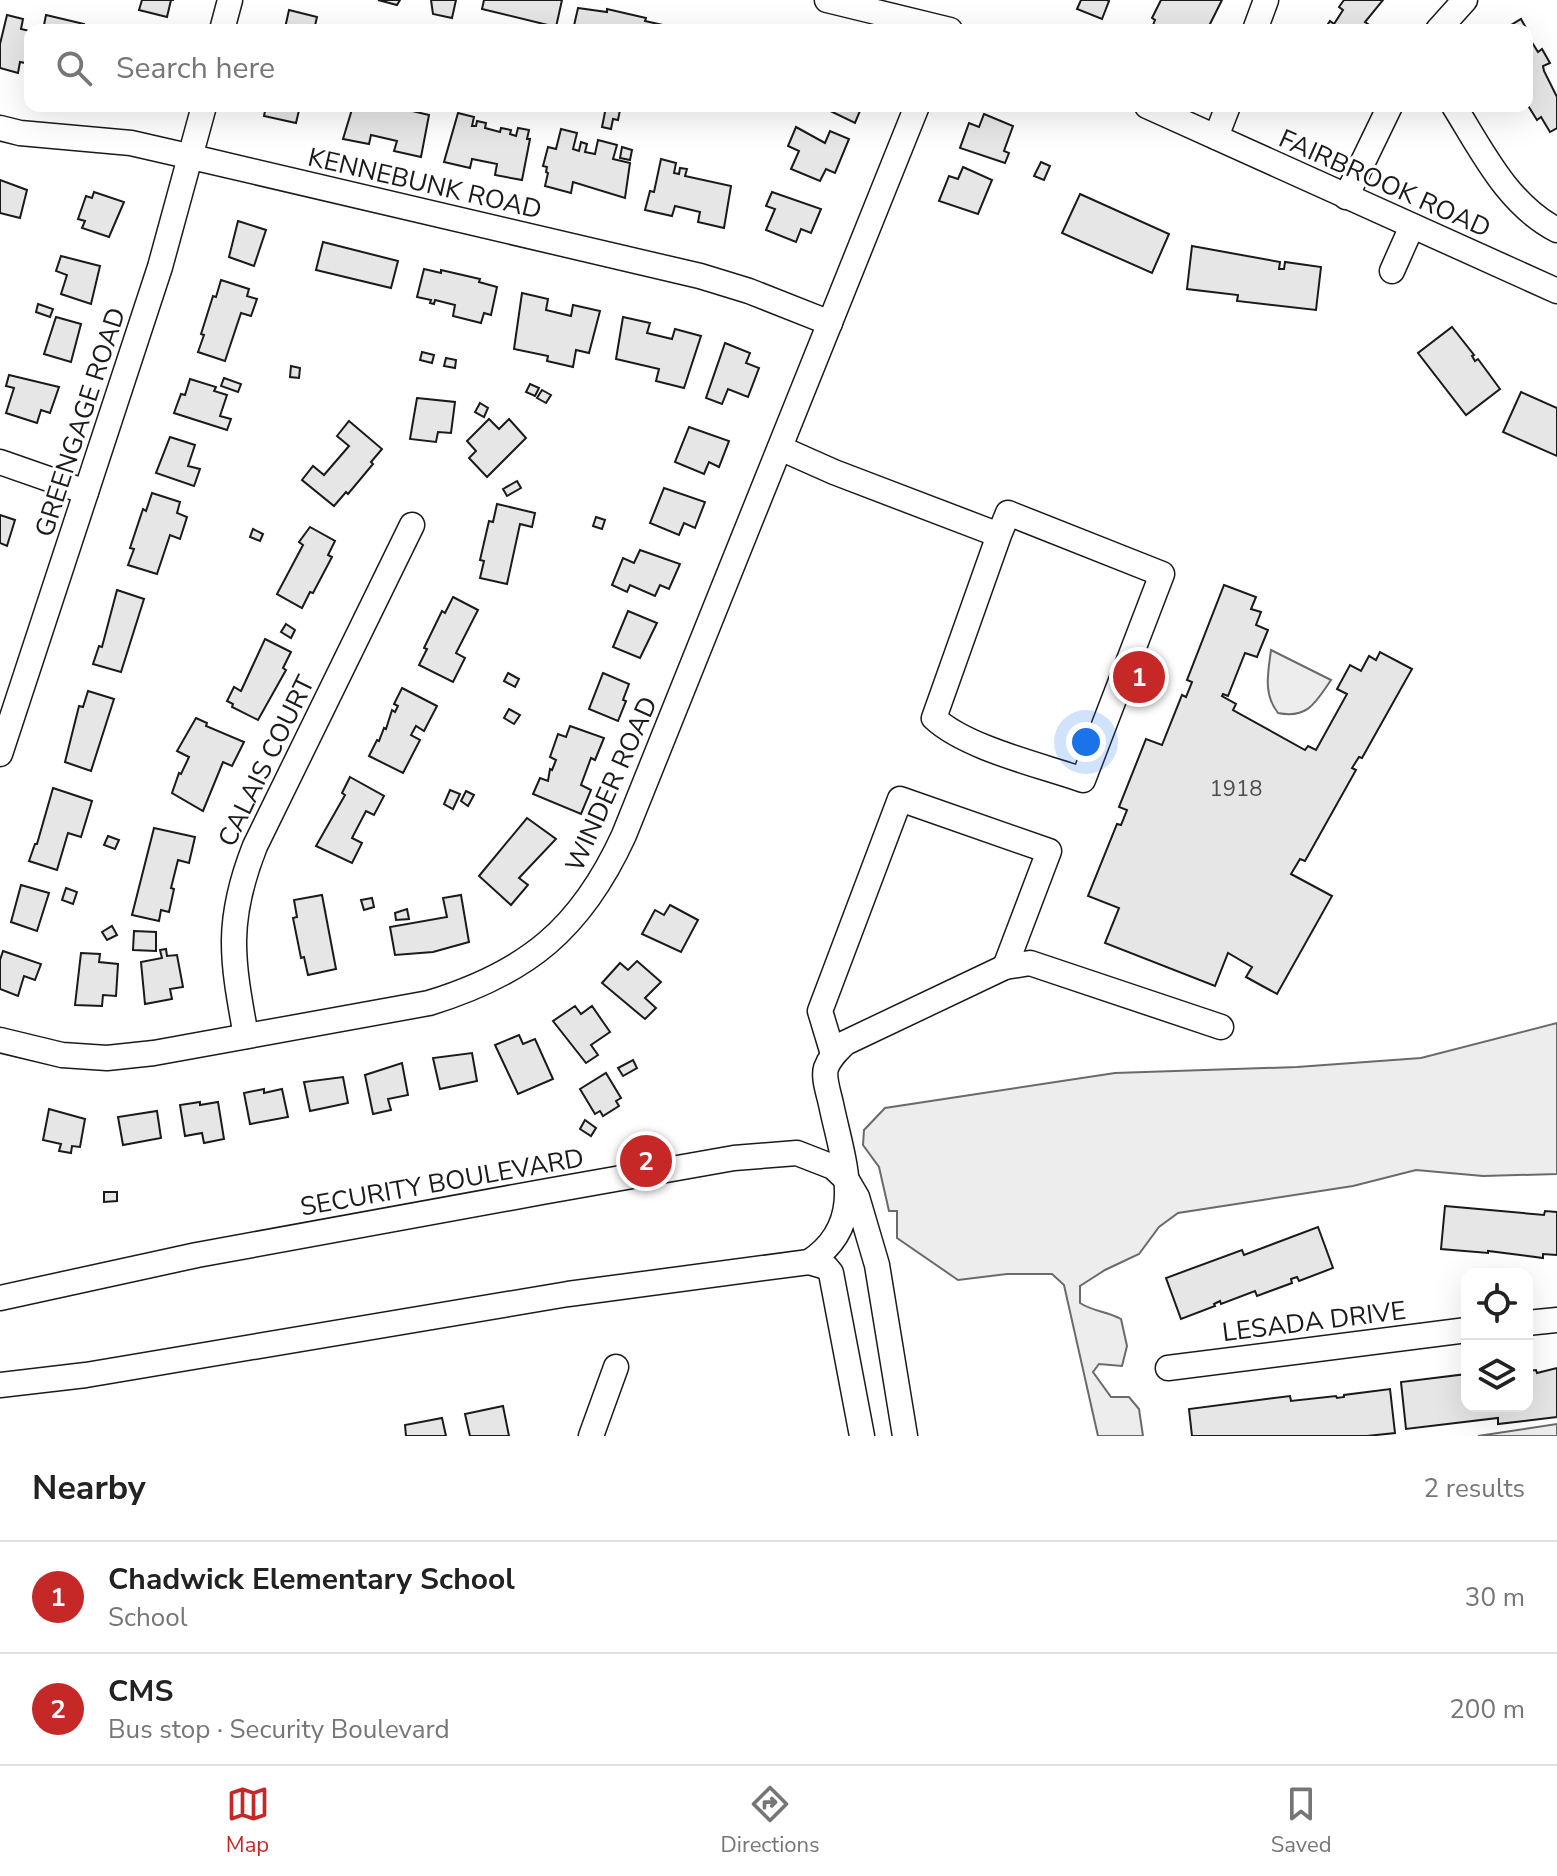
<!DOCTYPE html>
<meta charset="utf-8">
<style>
:root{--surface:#fff;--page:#f6f6f6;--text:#222;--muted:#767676;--line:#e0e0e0;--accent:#c62828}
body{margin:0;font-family:"Nunito Sans",sans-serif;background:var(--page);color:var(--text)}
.controls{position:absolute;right:24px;bottom:24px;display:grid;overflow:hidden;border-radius:16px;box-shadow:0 8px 32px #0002}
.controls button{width:72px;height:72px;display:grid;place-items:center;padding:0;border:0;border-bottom:2px solid var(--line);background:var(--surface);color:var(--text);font:40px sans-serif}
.you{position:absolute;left:1086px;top:742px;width:28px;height:28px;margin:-20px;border:6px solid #fff;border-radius:50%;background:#1a73e8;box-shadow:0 0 0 12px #1a73e833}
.badge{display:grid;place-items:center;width:52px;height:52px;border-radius:50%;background:var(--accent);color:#fff;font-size:26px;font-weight:700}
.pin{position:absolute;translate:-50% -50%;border:4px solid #fff;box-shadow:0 2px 8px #0006}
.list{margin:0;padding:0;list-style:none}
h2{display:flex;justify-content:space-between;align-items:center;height:104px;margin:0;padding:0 32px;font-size:34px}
h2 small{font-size:26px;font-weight:400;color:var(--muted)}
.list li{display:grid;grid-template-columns:52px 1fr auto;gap:24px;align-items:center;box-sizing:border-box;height:112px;padding:0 32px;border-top:2px solid var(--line)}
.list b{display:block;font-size:30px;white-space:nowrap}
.list p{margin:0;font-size:26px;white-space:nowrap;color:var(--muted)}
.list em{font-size:26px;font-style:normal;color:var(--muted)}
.icon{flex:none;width:44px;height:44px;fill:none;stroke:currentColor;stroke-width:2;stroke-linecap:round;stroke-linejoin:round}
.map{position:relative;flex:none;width:1557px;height:1436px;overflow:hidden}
.search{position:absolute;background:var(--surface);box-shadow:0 8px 32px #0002;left:24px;right:24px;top:24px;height:88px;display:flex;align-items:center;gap:20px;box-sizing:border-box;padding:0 28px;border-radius:16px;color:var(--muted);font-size:30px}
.sheet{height:328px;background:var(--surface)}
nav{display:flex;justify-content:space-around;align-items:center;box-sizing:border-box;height:112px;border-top:2px solid var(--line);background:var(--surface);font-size:22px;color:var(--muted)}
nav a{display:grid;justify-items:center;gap:4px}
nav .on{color:var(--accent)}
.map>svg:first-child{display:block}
.green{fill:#ededed;stroke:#6a6a6a;stroke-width:2}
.building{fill:#e6e6e6;stroke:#1a1a1a;stroke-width:2}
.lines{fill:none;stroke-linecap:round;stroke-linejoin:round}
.minor-casing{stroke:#1a1a1a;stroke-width:27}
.minor{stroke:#fff;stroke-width:24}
.labels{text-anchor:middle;stroke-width:6;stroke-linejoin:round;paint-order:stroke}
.number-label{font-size:22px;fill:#4d4d4d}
.street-label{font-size:26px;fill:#1a1a1a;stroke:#fff}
</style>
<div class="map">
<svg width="1557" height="1436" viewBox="0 0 1557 1436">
<rect width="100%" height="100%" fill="#fff"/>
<!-- green -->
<g class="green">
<path d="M1271,650L1331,680C1316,702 1308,719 1278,713C1263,694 1268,673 1271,650Z"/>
<path d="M1557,1023V1174L1483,1176L1416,1170L1353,1186L1178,1213L1159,1227L1139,1254L1105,1270L1080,1286V1303C1094,1312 1107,1311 1121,1319L1127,1346L1122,1366L1099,1364L1093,1372L1111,1397H1129L1139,1409L1143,1436H1098L1064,1285L1052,1274H1007L958,1280L897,1238V1211H889L879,1167L863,1145L864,1130L885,1108L1115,1073L1297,1067L1421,1058Z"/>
<polygon points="1557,1424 1557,1436 1478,1436"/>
</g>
<!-- building -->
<g class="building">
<polygon points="142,0 174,0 171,0 167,17 139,10"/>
<polygon points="378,0 400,0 397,5"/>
<polygon points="431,0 456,0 452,18 433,14"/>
<polygon points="484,0 562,0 556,27 482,9"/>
<polygon points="1081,0 1107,0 1109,1 1102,19 1077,9"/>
<polygon points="1161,0 1222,0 1209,26 1212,27 1211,30 1151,30 1155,20 1152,18"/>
<polygon points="1344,0 1383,0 1365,22 1368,24 1365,30 1324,30 1330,21 1334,24 1343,10 1339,7"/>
<polygon points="578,8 607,12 607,9 646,18 645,21 663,25 662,30 573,30"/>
<polygon points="289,10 317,17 314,30 285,28"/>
<polygon points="7,15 23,19 21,29 30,31 30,64 20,62 18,73 0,68 0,44"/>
<polygon points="46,15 84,24 83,30 43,30"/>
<polygon points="1521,19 1530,35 1528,36 1538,52 1542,49 1550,63 1543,66 1544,71 1557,97 1557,128 1550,132 1541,117 1537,120 1527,104 1530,101 1527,95 1527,30 1503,30"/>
<polygon points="266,106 300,106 296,123 264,116"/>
<polygon points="353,106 399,108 400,106 409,106 408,110 429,115 421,157 394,151 397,141 371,135 369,144 343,139"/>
<polygon points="820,106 862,106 855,123"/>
<polygon points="606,107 620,110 618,120 613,119 611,129 602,127"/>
<polygon points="458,113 474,117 472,126 476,126 477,121 486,123 485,128 500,132 501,128 511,130 510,134 516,136 518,128 529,130 527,139 530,139 522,180 495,175 497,164 472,159 470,168 444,162"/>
<polygon points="984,114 1013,126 1004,151 1009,153 1005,163 960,148 969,123 979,127"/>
<polygon points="796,127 825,143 830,131 849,139 835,173 826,169 820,181 791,169 799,151 788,146"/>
<polygon points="561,129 577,133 573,149 579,151 581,142 587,144 585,152 595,154 598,140 617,145 613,159 630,163 625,198 573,182 571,193 545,186 548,173 546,172 547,167 543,166 548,147 556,149"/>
<polygon points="622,147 632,150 630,160 620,158"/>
<polygon points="661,159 676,163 674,173 679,174 680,168 687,169 685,176 731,186 724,228 698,222 700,212 675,206 672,216 645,210 650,191 654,192"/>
<polygon points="1041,162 1050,166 1044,180 1034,176"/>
<polygon points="963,167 992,180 978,214 939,201 949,176 958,179"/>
<polygon points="0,180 27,190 20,218 0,213"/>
<polygon points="94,192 124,202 109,237 82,228 85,221 78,219 86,196 92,198"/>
<polygon points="772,192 821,209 811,233 801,229 796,242 766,230 775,209 766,206"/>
<polygon points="1080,194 1169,234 1152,273 1062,233"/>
<polygon points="238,221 266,230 254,266 229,257"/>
<polygon points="323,242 398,261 391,288 316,270"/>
<polygon points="1192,246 1280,262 1279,269 1284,269 1285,262 1321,267 1316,310 1237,301 1238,295 1187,289"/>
<polygon points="61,256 100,266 91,304 61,294 67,275 56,271"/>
<polygon points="424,269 441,273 441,270 480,279 479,282 497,287 491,315 484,313 481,323 453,316 455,305 435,300 434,304 430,303 431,300 417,297"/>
<polygon points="221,280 249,289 247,296 257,299 251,316 241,313 225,361 198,352 204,335 201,334 213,296 216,297"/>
<polygon points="522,293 548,299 546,310 571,316 573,305 600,311 589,353 576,350 573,367 547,361 548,356 514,349"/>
<polygon points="38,304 53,309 50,317 36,312"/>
<polygon points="56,317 81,324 71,362 44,354"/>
<polygon points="623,317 650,323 647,333 672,339 675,329 701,336 684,388 656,381 659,369 616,359"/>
<polygon points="1452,327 1474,355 1472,356 1475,361 1478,359 1500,389 1466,415 1418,353"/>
<polygon points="725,343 750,353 746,363 759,368 748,397 728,389 722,404 706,398"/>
<polygon points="422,352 434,355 432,363 420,360"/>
<polygon points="446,358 456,360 455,368 444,366"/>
<polygon points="291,366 300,368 299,378 290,377"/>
<polygon points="9,375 59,387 50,413 41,410 37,423 6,413 14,388 6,386"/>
<polygon points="224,378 241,384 238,392 221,386"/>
<polygon points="190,379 216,387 214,391 227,395 220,416 231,419 227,430 174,413 181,394 185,395"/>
<polygon points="530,384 539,388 535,396 526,392"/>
<polygon points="542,390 551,395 546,403 537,398"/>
<polygon points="1521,392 1557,408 1557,456 1503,432"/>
<polygon points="417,398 455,402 451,433 438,432 436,442 410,439"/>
<polygon points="480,403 488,408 484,417 475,412"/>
<polygon points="489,419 499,429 509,419 526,438 487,477 469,458 476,451 467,441"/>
<polygon points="349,421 382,449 371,462 373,464 348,494 346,492 334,506 302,480 313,466 324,475 349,446 337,436"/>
<polygon points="689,427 729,441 719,467 709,462 704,474 675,462"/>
<polygon points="170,437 195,445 188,466 200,469 194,486 156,473"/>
<polygon points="517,481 521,488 507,496 503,489"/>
<polygon points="664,488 705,502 695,528 684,523 679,535 650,523"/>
<polygon points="152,493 180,502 177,513 187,517 180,539 170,535 157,574 128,565 134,549 130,548 143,509 146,511"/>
<polygon points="497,504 535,513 532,527 520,524 507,584 480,578 484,561 480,560 489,521 493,522"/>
<polygon points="0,515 15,520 7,546 0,543"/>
<polygon points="596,517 605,520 602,529 593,526"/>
<polygon points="310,527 335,541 328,555 332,557 313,593 310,592 302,608 277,594 303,545 299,542"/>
<polygon points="253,529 263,534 260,541 250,537"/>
<polygon points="640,550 680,564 669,589 660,585 655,596 630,585 627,592 612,585 623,558 634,563"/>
<polygon points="1224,585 1256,597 1251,609 1261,612 1256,625 1268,630 1257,657 1245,653 1228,696 1223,694 1222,696 1236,704 1233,710 1305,750 1308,746 1316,750 1347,694 1337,689 1350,665 1361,671 1369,656 1376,660 1380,652 1412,669 1362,758 1359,757 1352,768 1356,770 1305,861 1300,859 1291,874 1332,896 1277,994 1246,977 1252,967 1228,953 1215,986 1105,943 1119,908 1088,896 1117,824 1121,825 1127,810 1119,807 1146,739 1162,745 1182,695 1186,697 1192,682 1187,680"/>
<polygon points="117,590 144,599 121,672 93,664 99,646 102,647"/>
<polygon points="453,597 478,610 456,653 465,658 453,682 419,665 427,649 424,648 442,611 445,613"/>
<polygon points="628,611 657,623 640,658 613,647"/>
<polygon points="286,624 295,630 291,638 281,632"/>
<polygon points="265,639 291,652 283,668 286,670 258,720 232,707 233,704 227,701 234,687 241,691"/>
<polygon points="508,673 519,679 515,687 504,681"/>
<polygon points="603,673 629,684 623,700 626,701 618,721 589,709"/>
<polygon points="402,688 437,706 424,731 416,726 411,735 420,740 403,773 369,756 377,740 379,741 384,728 386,729 392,710 395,712 398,706 394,704"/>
<polygon points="88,691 114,699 91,771 65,762 79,706 83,707"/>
<polygon points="509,709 520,715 514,724 504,718"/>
<polygon points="196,718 207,723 206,726 244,742 232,766 223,762 203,811 172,793 179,773 181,774 189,757 177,751"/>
<polygon points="570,726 604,738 595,760 591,758 581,785 591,790 581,814 533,794 540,778 548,781 550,769 552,770 556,760 550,757 558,734 566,737"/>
<polygon points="350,777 384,796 374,815 366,811 352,838 362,843 352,863 316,846 345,795 342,793"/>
<polygon points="53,788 92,801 81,837 68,833 57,870 29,861 35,844 37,844"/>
<polygon points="450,790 460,794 453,809 444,804"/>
<polygon points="466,791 474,795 468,806 461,801"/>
<polygon points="527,818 556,839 519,878 528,885 511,905 479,876"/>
<polygon points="154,828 195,837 189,863 178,860 171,888 174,889 169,912 161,910 159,921 132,915"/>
<polygon points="108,836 119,840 115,849 104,845"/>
<polygon points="21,885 49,893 37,931 11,922"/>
<polygon points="66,888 77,892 73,904 62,900"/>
<polygon points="322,895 336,969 308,975 304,957 301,958 293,918 297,917 294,900"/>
<polygon points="461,895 469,942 433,952 395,955 390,927 447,917 443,898"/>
<polygon points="372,898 374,907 364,910 361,900"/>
<polygon points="670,905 698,920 681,952 642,934 655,910 664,915"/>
<polygon points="407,909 409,919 396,920 395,913"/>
<polygon points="112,926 117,935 107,940 102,932"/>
<polygon points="134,931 156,932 156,951 133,950"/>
<polygon points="166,949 167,956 177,955 183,987 170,989 172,999 145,1004 141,962 162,958 160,950"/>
<polygon points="3,951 41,964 35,980 24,976 18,996 0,989 0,960"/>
<polygon points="81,953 100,954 99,962 118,964 116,996 103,995 102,1006 75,1005"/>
<polygon points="637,961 661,982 645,998 656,1008 645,1019 602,983 620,963 628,970"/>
<polygon points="575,1006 581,1014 592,1006 610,1032 591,1045 598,1055 586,1063 553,1021"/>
<polygon points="519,1035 523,1044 535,1039 553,1079 518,1094 495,1045"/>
<polygon points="472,1053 477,1081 440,1089 433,1058"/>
<polygon points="633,1060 637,1068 623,1076 618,1068"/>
<polygon points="402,1063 408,1095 388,1099 391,1110 373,1114 365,1075"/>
<polygon points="606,1073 621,1098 616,1101 619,1106 603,1116 600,1111 595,1114 580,1089"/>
<polygon points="343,1077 348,1103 310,1111 304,1082"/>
<polygon points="264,1089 264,1093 282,1089 288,1117 250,1124 244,1093"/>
<polygon points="200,1102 200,1105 218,1102 224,1139 204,1143 202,1133 185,1136 180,1105"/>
<polygon points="49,1109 85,1119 80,1147 72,1146 71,1153 59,1151 61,1144 43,1140"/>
<polygon points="157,1111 161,1138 123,1145 118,1117"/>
<polygon points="585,1120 596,1128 591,1136 580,1129"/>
<polygon points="104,1192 117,1192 117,1201 104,1202"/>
<polygon points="1445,1206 1544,1215 1545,1211 1557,1212 1557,1255 1543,1254 1543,1258 1488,1251 1488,1253 1441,1249"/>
<polygon points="1318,1227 1333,1268 1299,1281 1297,1277 1291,1279 1292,1283 1257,1296 1255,1291 1221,1304 1220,1301 1214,1304 1215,1306 1181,1319 1166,1278 1242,1250 1244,1255"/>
<polygon points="1557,1368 1557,1417 1498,1424 1498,1418 1406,1429 1401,1382 1467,1374 1467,1406 1527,1406 1527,1371 1536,1370 1537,1373"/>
<polygon points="1390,1389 1395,1433 1367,1436 1192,1436 1189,1409 1290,1396 1291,1401 1336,1396 1337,1398 1344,1397 1344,1395"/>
<polygon points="503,1406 509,1436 470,1436 465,1414"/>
<polygon points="442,1418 446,1436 406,1436 405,1425"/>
</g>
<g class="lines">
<defs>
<g id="minor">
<polyline points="827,0 950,30"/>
<polyline points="222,30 230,0"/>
<polyline points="1255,30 1266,0"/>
<polyline points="1438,30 1465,0"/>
<polyline points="1147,106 1557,291"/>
<path d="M1454,106C1482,151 1508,205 1557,230"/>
<polyline points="0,128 20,133 131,143 192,157 700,276 749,291 830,323"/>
<polyline points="1216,137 1228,106"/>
<polyline points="1346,197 1390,106"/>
<polyline points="1392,271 1412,226"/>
<path d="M780,448L834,472L999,535L934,718C966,748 1040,765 1083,780L1162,574L1008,513L999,535"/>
<polyline points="0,462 86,492"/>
<polyline points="0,754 160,267 204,106"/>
<path d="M246,1036C232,959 225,922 255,846L412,525"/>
<path d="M0,1040L62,1055L107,1058L154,1053L429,1003C527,973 581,929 624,835L917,106"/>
<polyline points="833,1054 820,1011 900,799 1049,851 1005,967"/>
<path d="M809,1262C869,1223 843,1162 831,1104C829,1094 823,1078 826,1068C830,1057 837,1051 845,1043L1005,967L1030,963L1221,1027"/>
<polyline points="0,1298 197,1255 542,1192 734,1158 797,1153 833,1167 847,1180 857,1197 877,1265 905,1436"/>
<polyline points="1527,1323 1557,1320"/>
<polyline points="1168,1368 1467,1330"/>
<polyline points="0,1385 86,1375 568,1294 809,1262 826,1267 831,1273 862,1436"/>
<polyline points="591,1436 616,1367"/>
</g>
</defs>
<!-- minor casing -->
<use href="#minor" class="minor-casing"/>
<!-- minor -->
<use href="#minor" class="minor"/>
</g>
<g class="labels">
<!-- number labels -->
<g class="number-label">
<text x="1236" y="796">1918</text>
</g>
<!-- street labels -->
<g class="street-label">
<text transform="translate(425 183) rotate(13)" y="9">KENNEBUNK ROAD</text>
<text transform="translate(1385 183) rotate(24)" y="9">FAIRBROOK ROAD</text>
<text transform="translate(80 422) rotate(-72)" y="9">GREENGAGE ROAD</text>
<text transform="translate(266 761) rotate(-64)" y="9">CALAIS COURT</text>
<text transform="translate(611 784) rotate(-66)" y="9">WINDER ROAD</text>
<text transform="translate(442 1182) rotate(-10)" y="9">SECURITY BOULEVARD</text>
<text transform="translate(1314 1321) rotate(-7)" y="9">LESADA DRIVE</text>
</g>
</g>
</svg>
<div class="controls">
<button><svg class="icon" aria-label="locate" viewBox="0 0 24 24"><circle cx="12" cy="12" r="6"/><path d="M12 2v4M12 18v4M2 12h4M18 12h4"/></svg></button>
<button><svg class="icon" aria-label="layers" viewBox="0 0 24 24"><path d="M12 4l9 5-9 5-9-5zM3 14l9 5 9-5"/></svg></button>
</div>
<div class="you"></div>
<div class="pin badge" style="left:1139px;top:677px">1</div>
<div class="pin badge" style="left:646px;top:1161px">2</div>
<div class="search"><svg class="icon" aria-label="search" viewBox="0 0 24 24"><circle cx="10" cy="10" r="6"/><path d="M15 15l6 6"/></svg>Search here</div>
</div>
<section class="sheet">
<h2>Nearby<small>2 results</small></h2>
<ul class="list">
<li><span class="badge">1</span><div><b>Chadwick Elementary School</b><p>School</p></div><em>30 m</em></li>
<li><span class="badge">2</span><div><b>CMS</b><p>Bus stop · Security Boulevard</p></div><em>200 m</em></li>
</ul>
</section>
<nav>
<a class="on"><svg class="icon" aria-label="map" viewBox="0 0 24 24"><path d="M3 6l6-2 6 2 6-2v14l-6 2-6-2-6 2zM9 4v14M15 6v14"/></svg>Map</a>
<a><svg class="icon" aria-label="directions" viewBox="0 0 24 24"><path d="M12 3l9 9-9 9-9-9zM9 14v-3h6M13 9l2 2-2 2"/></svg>Directions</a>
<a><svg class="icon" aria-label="saved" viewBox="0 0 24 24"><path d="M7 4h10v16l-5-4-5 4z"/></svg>Saved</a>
</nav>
